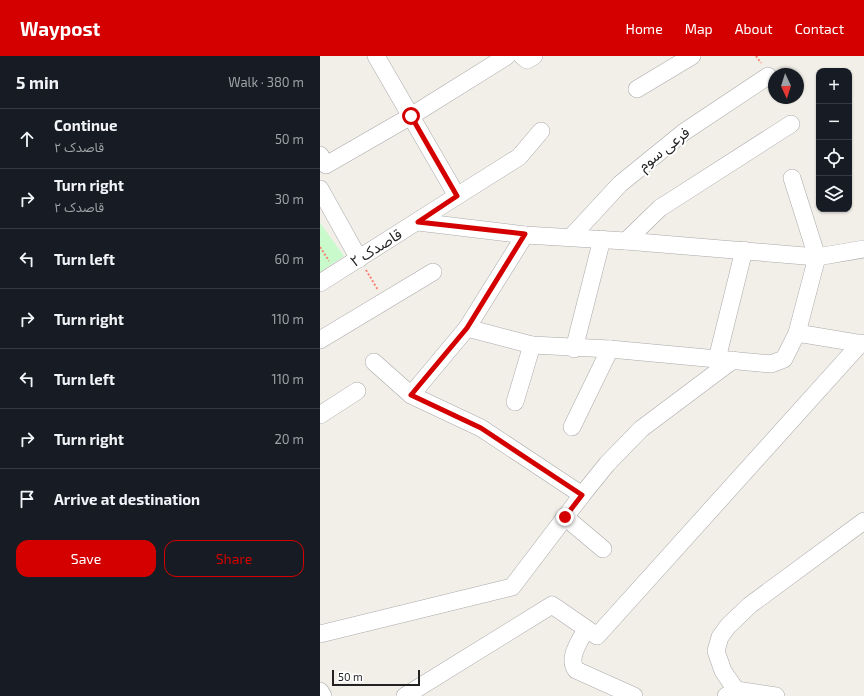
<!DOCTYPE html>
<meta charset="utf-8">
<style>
:root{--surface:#171b24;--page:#20242c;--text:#f1f3f6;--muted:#9ea1a6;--line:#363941;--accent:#d40000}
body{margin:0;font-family:"Exo 2","Noto Sans Arabic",sans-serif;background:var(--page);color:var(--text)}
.controls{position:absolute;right:12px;top:12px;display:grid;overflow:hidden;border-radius:8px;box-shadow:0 1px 3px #0004}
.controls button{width:36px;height:36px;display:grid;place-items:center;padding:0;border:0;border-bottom:1px solid var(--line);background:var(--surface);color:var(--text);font:20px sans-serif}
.compass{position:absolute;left:448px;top:12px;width:36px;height:36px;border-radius:50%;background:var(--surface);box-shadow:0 1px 3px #0004;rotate:176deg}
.scale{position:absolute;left:12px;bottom:10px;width:88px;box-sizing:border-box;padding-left:4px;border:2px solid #222;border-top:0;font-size:11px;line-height:14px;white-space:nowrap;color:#222;-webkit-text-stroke:3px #fff;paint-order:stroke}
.stop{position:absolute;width:12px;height:12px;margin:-9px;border:3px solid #d40000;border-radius:50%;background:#fff}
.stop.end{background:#d40000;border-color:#fff;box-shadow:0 1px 4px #0008}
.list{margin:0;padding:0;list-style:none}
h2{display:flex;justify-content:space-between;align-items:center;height:52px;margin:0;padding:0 16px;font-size:17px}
h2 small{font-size:13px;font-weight:400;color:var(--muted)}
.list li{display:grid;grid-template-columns:26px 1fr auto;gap:12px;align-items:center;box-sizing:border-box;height:60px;padding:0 16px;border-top:1px solid var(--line)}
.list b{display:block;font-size:15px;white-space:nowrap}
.list p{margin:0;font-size:13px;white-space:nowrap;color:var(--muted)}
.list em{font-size:13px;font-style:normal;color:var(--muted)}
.actions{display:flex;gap:8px;padding:12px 16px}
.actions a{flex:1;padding:9px 0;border:1px solid var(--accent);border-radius:12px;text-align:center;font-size:14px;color:var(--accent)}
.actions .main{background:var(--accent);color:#fff}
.icon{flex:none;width:22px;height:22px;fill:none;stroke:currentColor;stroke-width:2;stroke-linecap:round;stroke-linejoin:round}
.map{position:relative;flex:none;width:544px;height:640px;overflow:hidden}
header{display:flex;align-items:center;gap:24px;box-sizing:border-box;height:56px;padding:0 20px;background:var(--accent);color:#fff}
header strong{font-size:19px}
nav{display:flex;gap:22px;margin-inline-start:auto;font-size:14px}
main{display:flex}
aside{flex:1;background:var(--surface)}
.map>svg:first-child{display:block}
.park{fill:#c8facc}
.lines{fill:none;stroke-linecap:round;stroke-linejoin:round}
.minor-casing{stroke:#a9a9a9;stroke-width:18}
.path{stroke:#fa8072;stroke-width:2;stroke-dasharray:2 2;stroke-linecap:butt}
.minor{stroke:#fff;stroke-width:17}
.route{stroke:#d40000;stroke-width:5}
.labels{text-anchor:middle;stroke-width:4;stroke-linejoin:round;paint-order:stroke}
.street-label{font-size:15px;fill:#222;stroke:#fff}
</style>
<header>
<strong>Waypost</strong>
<nav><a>Home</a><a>Map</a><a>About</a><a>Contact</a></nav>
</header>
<main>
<aside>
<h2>5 min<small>Walk · 380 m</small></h2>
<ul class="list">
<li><svg class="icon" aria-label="ahead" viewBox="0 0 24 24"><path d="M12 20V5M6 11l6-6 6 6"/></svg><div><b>Continue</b><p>قاصدک ۲</p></div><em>50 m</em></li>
<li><svg class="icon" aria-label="right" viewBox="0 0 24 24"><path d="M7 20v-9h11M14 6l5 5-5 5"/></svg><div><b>Turn right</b><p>قاصدک ۲</p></div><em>30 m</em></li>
<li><svg class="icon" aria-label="left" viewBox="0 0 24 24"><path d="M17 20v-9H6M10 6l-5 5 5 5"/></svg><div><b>Turn left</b></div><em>60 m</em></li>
<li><svg class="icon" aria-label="right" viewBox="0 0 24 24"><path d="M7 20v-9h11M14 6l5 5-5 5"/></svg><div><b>Turn right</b></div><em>110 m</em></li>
<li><svg class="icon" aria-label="left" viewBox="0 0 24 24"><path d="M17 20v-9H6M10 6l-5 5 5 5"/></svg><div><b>Turn left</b></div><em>110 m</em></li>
<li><svg class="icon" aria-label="right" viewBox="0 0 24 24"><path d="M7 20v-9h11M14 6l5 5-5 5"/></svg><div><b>Turn right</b></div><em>20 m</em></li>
<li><svg class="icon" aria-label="arrive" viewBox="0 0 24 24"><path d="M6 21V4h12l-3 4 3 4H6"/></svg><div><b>Arrive at destination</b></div></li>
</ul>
<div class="actions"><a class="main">Save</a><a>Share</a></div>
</aside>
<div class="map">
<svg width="544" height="640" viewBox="0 0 544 640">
<rect width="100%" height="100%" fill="#f2efe9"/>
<!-- park -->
<polygon class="park" points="0,167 24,200 0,216"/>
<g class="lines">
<defs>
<g id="minor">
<polyline points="202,0 207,4 214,0"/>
<polyline points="317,33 372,0"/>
<polyline points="0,99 6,109 91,60 187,0"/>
<polyline points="0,133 39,203"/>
<polyline points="137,140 199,101 221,75"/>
<polyline points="98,166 205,179 306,185 497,201 544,193"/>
<polyline points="251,181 300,128 364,76 448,20"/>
<polyline points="306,185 340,152 471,68"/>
<polyline points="0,227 137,140 56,0"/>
<polyline points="147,272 212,289 290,293 451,308 464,303 477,277 497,201 472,122"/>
<polyline points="477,277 544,288"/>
<polyline points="0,284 113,216"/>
<polyline points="254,293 282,183"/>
<polyline points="397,303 424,194"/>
<polyline points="54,306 91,339 147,272 205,179"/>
<polyline points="91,339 161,372 262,439"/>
<polyline points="195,346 212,289"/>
<polyline points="0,359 37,335"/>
<polyline points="252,371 290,293"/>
<polyline points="245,461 283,493"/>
<path d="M266,573C260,585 247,602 256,614L314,640"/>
<polyline points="0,578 192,531 262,439 287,408 321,373 413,304"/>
<polyline points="416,634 403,615 396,595 400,581 408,570 430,549 544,465"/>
<polyline points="0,635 3,640"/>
<polyline points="85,640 232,549 277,580 541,287"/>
<polyline points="406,640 416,634 456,640"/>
</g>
</defs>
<!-- minor casing -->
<use href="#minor" class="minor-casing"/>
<!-- path -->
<g class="path">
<polyline points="436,0 441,7"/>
<polyline points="0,191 9,205"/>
<polyline points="46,214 58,234"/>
</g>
<!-- minor -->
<use href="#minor" class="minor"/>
</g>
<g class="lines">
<!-- route -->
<polyline class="route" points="91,60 137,140 98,166 205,178 147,272 91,339 161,372 262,439 245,461"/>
</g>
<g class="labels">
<!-- street labels -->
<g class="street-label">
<text transform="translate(344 93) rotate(-38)" y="5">فرعی سوم</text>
<text transform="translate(56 192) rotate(-32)" y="5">قاصدک ۲</text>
</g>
</g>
</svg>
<div class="controls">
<button>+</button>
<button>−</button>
<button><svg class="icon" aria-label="locate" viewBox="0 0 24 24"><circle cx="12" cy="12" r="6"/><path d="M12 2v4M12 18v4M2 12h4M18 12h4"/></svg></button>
<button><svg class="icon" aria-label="layers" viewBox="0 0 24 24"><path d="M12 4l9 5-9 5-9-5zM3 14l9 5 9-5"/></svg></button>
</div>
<svg class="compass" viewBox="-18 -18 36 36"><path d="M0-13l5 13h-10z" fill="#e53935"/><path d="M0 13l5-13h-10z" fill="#9ea1a6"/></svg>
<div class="scale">50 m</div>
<div class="stop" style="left:91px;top:60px"></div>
<div class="stop end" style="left:245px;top:461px"></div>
</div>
</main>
